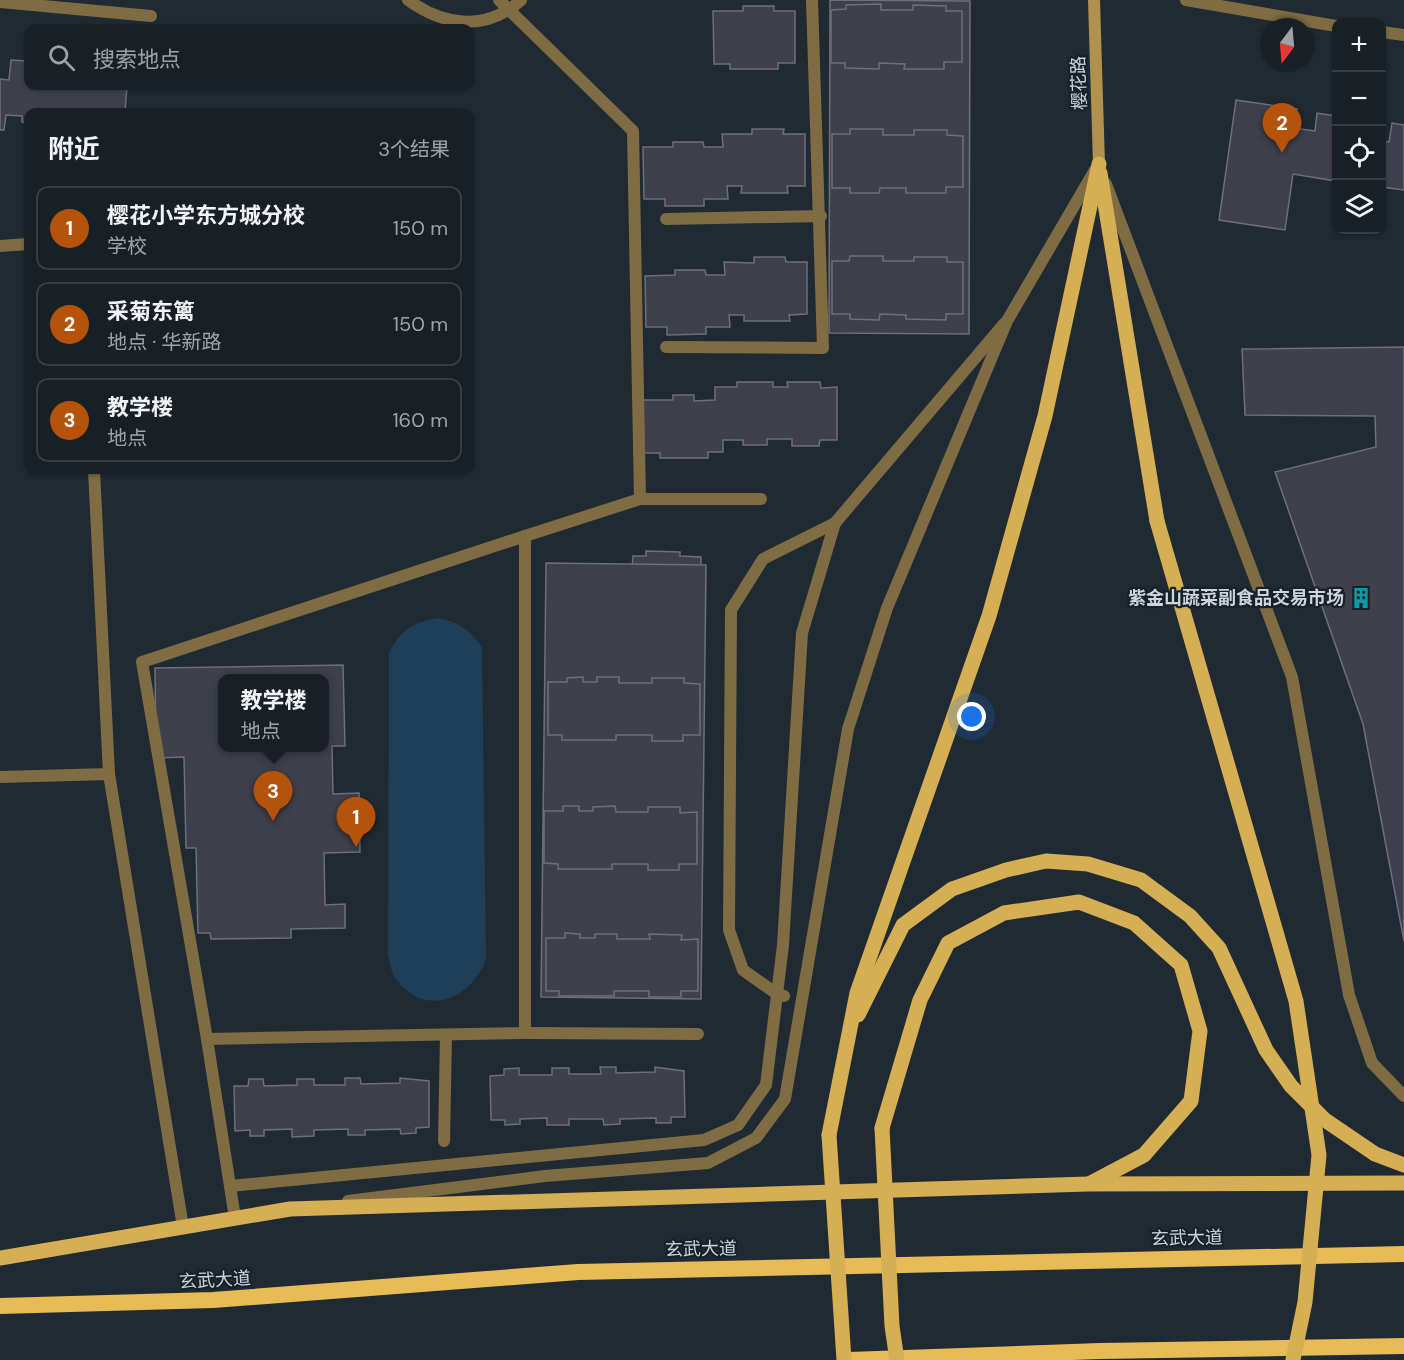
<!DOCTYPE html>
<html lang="zh">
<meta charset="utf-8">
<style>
:root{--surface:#182026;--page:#21282e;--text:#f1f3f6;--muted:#9fa3a7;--line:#363e43;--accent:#b45309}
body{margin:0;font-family:"DM Sans","Noto Sans SC",sans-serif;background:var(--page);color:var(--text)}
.controls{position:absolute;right:18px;top:18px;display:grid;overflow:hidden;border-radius:12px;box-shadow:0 2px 4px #0004}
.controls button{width:54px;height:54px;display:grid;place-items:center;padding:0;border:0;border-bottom:2px solid var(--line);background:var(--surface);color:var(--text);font:30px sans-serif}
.compass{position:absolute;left:1260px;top:18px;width:54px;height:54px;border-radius:50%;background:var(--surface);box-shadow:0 2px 4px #0004;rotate:196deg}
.you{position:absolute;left:972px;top:717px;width:21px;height:21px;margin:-15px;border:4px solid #fff;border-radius:50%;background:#1a73e8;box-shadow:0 0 0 9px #1a73e833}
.badge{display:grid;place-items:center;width:39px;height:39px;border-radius:50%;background:var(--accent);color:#fff;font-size:20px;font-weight:700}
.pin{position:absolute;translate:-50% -50px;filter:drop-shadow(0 2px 3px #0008)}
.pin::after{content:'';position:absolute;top:32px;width:21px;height:18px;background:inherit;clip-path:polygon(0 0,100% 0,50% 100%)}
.popup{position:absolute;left:218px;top:674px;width:111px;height:78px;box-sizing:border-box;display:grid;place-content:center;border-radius:12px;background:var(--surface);filter:drop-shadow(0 2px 4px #0005);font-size:20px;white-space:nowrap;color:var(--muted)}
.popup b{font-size:22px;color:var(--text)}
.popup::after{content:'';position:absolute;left:50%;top:100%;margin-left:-12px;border:12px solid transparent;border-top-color:var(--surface)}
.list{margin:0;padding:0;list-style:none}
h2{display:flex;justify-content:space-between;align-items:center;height:78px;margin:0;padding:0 24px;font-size:26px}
h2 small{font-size:20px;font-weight:400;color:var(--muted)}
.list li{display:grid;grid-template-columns:39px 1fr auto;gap:18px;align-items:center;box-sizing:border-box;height:84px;margin:0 12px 12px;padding:0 12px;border:2px solid var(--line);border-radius:12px}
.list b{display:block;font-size:22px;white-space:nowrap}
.list p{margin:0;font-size:20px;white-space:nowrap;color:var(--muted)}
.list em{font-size:20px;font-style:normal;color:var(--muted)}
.icon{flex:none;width:33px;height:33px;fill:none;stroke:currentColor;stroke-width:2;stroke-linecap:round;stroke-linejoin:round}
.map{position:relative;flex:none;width:1404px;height:1360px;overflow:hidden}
.search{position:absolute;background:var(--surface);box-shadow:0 2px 4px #0004;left:24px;top:24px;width:450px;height:66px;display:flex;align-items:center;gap:15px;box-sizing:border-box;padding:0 21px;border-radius:12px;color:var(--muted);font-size:22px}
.panel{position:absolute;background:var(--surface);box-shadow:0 2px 4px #0004;left:24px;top:108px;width:450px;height:366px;border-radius:12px}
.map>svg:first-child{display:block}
.green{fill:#1e3f57}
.building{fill:#3f404c;stroke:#6d6f7c;stroke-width:1.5;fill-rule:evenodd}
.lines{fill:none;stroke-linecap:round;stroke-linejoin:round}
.service{stroke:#7f6c43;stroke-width:12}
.minor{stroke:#7f6c43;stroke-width:12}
.tertiary{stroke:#7f6c43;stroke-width:12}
.secondary{stroke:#b0914d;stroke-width:12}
.primary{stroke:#d6ae53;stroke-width:15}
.trunk{stroke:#e7bb56;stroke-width:16}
.primary-bridge{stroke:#d6ae53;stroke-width:15}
.labels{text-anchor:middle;stroke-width:4.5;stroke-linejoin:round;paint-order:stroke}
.street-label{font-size:18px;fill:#ced4da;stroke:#172129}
.poi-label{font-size:18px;font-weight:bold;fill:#ced4da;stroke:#172129;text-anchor:end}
</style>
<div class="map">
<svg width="1404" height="1360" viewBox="0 0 1404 1360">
<rect width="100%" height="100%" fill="#202a33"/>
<!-- green -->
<path class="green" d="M439,618C460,623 470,630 482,647L486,959C471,1000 424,1019 395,978C391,972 390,962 388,955L389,654C399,631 414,621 439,618Z"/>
<!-- building -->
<g class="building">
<polygon points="830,0 970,1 969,334 829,333"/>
<polygon points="881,4 881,10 913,10 913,5 946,6 946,11 962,11 962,62 944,62 944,69 904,69 905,64 879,63 879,69 845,68 845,63 831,63 831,10 846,9 846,5"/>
<polygon points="743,6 774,6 774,11 795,11 795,63 778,63 778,69 730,69 730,64 714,64 713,11 743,11"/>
<polygon points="28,56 28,86 127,86 125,112 28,112 28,123 22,122 22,116 6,115 4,130 0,130 0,79 9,80 11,60 27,61"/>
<polygon points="1236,100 1297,109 1294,128 1315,131 1317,113 1336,116 1336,181 1293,174 1285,230 1219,220"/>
<polygon points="1392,123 1404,125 1404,190 1382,187 1382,141 1389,142"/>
<polygon points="752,129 784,129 783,134 805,134 805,186 787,186 788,193 741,193 742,186 727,186 728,199 704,199 704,206 665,206 665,199 644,199 643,147 673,147 673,142 703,142 704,147 723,147 722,134 752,134"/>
<polygon points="850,129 883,129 883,135 914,135 914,130 947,130 947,135 963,136 963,187 946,187 946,193 906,193 906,188 880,188 879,193 850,193 850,188 832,188 832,134 850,134"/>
<polygon points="850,256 883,256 883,261 914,261 914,257 947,257 947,262 963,262 963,314 946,314 946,320 906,319 906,315 880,314 879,320 850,319 850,314 832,314 832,261 849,261"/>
<polygon points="754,257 785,257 786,262 807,262 807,314 789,315 790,321 744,321 744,315 729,315 730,327 706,327 706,334 667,335 667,327 646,327 645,276 675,275 675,270 705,270 706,275 725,275 724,262 754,263"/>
<polygon points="1404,347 1404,941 1363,724 1275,472 1376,447 1375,416 1245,415 1242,349"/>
<polygon points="737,382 773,382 773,387 788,387 787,382 820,382 821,388 837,387 837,440 820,440 819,446 792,446 792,439 767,439 767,445 743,445 743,440 723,440 723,452 708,452 708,458 660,458 660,453 644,453 643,400 673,400 673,395 694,395 694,401 715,400 715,387 737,387"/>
<polygon points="646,551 680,552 680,556 701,557 701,610 683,610 683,617 637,616 638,609 622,610 623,622 599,622 599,629 562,628 562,621 549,621 549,571 568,571 568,565 584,565 584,570 596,570 596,565 619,565 619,569 632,569 633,556 646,556"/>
<polygon points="546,563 706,565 701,999 541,997"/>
<path d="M343,665L345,746H332L333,794L359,793L360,852L324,853L325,905L345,904V928L291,929V938L211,939L210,933H198L196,848H186L184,757L156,758L155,668ZM222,678H324V748H222Z"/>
<polygon points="583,677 583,682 597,682 597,677 619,677 619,683 652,683 652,678 684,678 684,683 700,684 700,735 683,735 683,741 652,741 652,735 616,735 616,740 562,740 562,735 548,735 548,682 567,682 567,678"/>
<polygon points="563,806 579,806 579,811 593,811 593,807 615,806 616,812 648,812 648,807 680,807 680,813 697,812 697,864 679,864 679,870 648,870 648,864 612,864 612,869 558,869 558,864 544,863 544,811 563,811"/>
<polygon points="565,933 580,934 580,938 595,938 595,934 617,934 617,939 650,939 649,934 682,935 681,940 698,939 698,991 681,991 681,997 649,997 649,991 614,991 614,996 559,996 559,991 546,991 546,938 565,938"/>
<polygon points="600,1067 616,1067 616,1073 655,1072 655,1067 684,1071 685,1117 671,1117 671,1123 656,1123 656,1118 620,1119 620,1124 604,1125 603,1119 569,1119 569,1125 547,1125 547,1118 520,1119 520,1124 505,1125 505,1120 491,1120 490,1076 504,1075 504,1069 519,1068 519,1075 552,1075 552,1068 569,1068 569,1074 601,1074"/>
<polygon points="345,1078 360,1078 361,1084 400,1083 400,1078 429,1081 429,1127 416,1128 416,1133 401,1134 400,1129 365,1130 365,1135 348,1135 348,1129 314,1130 314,1136 292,1137 292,1129 264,1130 264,1136 250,1136 250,1130 235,1131 234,1086 248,1086 249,1079 263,1079 264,1086 297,1085 297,1079 314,1079 314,1085 345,1085"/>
</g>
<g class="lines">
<!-- service -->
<g class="service">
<path d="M408,0C444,26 486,32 521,0"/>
<polyline points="0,2 151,16"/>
<polyline points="666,219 821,216"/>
<polyline points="666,347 823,348 812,0"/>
<polyline points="640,499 761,499"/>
<polyline points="784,996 777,994 743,970 729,930 731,610 763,559 835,523"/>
<polyline points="525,1033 698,1034"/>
<polyline points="207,1039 142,662 525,536"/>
<polyline points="444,1141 446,1035"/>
<polyline points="230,1186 704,1140 738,1125 766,1085 783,945 802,633 835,523 1004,324"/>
<polyline points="235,1218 207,1039 525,1033 525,536 640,499 633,131 499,0"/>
</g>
<!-- minor -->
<g class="minor">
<polyline points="1186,0 1336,26"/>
<polyline points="1382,32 1404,35"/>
<polyline points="0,246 28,244"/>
<polyline points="109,774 183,1227"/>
<polyline points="0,777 109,774 94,470"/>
</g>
<!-- tertiary -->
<g class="tertiary">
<polyline points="1106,184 1292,677 1349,995 1372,1063 1404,1096"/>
<polyline points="348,1201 545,1176 708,1163 756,1138 785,1099 848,729 887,608 1007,321 1095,170"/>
</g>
<!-- secondary -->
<polyline class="secondary" points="1094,0 1099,164"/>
<!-- primary -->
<g class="primary">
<polyline points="1100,173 1157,521"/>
<polyline points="858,1015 903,925 952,889 1006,870 1046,861 1088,864 1141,880 1190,916 1219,948 1266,1050 1291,1086 1325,1120 1375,1154 1404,1165"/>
<polyline points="882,1128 920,1000 948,943 1004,913 1079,902 1134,923 1181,965 1200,1031 1191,1101 1144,1155 1091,1183"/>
<polyline points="829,1135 857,993 989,616 1045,416 1099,164"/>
<polyline points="0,1258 290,1209 1088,1184 1404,1183"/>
</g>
<!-- trunk -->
<g class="trunk">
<polyline points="0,1306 213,1300 578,1272 1404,1254"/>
<polyline points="849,1360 1100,1351 1404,1346"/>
</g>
<!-- primary-bridge -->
<g class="primary-bridge">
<polyline points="1157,521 1296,1001 1319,1155 1305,1302 1293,1360"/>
<polyline points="882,1128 892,1326 897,1360"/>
<polyline points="829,1135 844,1360"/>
</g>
</g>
<!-- icons -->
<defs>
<symbol id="building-bare" viewBox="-9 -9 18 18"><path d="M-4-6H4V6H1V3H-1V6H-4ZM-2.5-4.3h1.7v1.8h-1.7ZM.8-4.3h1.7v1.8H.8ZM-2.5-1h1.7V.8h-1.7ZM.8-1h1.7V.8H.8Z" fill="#0f9aa8" stroke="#172129" stroke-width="2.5" paint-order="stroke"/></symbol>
</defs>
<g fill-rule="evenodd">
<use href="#building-bare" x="1346" y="583" width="30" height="30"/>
</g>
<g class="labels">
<!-- street labels -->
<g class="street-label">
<text transform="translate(1079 83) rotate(-92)" y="6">樱花路</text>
<text transform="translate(1187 1238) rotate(-1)" y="6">玄武大道</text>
<text transform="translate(701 1249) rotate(-1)" y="6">玄武大道</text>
<text transform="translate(215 1280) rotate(-3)" y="6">玄武大道</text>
</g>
<!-- poi labels -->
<g class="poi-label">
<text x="1344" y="604">紫金山蔬菜副食品交易市场</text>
</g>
</g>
</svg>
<div class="controls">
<button>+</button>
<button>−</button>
<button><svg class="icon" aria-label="locate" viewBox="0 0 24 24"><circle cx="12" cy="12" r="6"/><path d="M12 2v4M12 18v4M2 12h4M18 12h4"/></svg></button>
<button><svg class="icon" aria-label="layers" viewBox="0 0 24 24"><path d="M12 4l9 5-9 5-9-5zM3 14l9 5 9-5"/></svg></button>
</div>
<svg class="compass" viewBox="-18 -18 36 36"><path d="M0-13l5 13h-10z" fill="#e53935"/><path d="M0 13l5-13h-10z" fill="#9fa3a7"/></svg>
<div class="you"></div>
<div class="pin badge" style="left:356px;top:847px">1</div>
<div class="pin badge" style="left:1282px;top:153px">2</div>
<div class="pin badge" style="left:273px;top:821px">3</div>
<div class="popup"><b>教学楼</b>地点</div>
<div class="search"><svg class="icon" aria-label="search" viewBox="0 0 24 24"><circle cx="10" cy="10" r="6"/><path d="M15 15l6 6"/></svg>搜索地点</div>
<section class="panel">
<h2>附近<small>3个结果</small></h2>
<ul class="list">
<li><span class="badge">1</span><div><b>樱花小学东方城分校</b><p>学校</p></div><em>150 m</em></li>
<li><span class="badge">2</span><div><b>采菊东篱</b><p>地点 · 华新路</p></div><em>150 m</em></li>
<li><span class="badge">3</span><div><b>教学楼</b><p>地点</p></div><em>160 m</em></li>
</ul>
</section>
</div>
